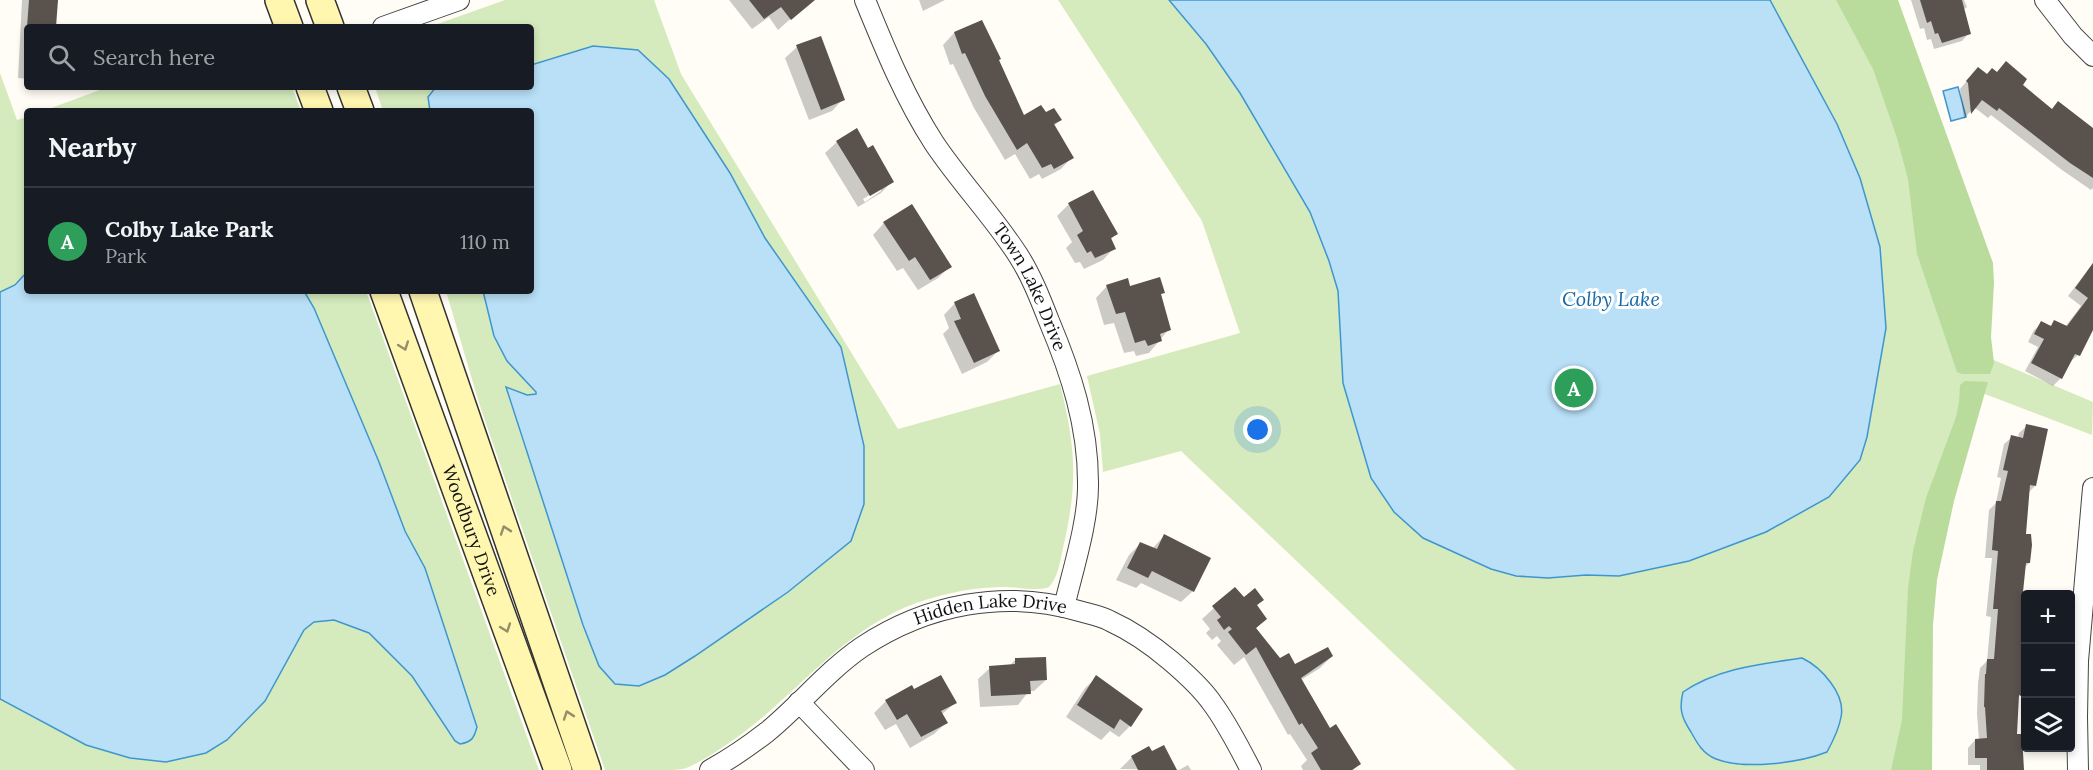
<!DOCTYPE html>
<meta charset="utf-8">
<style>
:root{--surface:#171b24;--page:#20242c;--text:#f1f3f6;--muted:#9ea1a6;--line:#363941;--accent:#c4262e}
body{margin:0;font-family:Lora,serif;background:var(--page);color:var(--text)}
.controls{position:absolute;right:18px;bottom:18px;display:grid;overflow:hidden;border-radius:6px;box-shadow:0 3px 9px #0003}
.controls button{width:54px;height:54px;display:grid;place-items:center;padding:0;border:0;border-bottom:2px solid var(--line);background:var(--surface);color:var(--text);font:30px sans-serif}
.you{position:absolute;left:1258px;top:430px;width:21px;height:21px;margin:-15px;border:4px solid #fff;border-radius:50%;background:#1a73e8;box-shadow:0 0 0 9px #1a73e833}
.badge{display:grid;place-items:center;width:39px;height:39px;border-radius:50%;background:var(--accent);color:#fff;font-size:20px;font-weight:700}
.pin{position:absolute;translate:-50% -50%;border:3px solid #fff;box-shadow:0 2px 6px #0006}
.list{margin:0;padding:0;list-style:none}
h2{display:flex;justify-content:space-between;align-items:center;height:78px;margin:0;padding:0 24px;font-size:26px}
h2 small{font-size:20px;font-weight:400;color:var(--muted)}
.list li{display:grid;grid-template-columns:39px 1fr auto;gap:18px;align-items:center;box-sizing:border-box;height:108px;padding:0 24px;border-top:2px solid var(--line)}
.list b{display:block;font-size:22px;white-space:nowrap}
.list p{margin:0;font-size:20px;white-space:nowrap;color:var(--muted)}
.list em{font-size:20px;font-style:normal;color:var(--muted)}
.icon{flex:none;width:33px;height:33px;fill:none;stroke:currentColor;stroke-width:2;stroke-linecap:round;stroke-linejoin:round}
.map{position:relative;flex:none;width:2093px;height:770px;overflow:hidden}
.search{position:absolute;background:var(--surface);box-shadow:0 3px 9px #0003;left:24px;top:24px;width:510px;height:66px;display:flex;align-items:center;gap:15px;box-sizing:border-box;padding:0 21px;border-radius:6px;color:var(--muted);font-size:22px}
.panel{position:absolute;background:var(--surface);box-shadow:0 3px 9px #0003;left:24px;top:108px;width:510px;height:186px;border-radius:6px}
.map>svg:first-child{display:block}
.green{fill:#d5ebbd}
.forest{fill:#b9dc9c}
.water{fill:#b9e0f7;stroke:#3f96cf;stroke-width:1.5}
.shadow{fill:#0003;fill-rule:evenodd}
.building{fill:#5a524d}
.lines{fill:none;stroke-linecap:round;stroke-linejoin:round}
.minor-casing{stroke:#444;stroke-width:22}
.secondary-casing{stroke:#333;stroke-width:30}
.minor{stroke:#fff;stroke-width:20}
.secondary{stroke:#fff6b0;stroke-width:27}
.oneway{stroke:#948f68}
.labels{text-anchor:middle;stroke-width:6;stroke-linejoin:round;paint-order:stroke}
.street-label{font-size:18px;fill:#111;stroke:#fff}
.water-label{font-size:20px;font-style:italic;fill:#1768a6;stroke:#fff}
</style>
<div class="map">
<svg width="2093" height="770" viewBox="0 0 2093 770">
<rect width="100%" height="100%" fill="#fffdf5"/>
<!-- green -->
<g class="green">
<path d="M505,0H654L681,74L898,429L1060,384C1076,449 1078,483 1063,548C1060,562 1058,577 1049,587C1038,592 1013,586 999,587C968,588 935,595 906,607C830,640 790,704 723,747C711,755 696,765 683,769C676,770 667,770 660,770C642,770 624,770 605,770L479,403L446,291H531V111H383L375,87H531V27H429Z"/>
<polygon points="1058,0 1891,0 1984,356 2093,402 2092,435 1977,391 1929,576 1927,770 1516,770 1181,451 1103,472 1100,434 1087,376 1240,333 1202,221"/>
<polygon points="0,73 17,120 27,117 27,291 366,291 539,770 0,770"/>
<polygon points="108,87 292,87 301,111 43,111"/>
</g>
<!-- forest -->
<g class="forest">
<polygon points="1836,0 1898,0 1993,263 1994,283 1991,337 1994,363 1990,374 1962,374 1957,372 1917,254 1908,179 1897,138 1873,69"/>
<polygon points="1965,381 1988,382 1954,501 1937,580 1933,625 1932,770 1891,770 1902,720 1908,589 1913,551 1926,498 1956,417 1959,402 1960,385"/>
</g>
<!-- water -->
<g class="water">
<polygon points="1169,0 1770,0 1837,124 1860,178 1880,247 1886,328 1867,437 1860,460 1829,497 1766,532 1689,561 1619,576 1586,575 1548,578 1516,576 1491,569 1423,538 1394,512 1371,478 1343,383 1338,291 1329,261 1310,212 1240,93 1206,44"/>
<polygon points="593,46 638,50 669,79 730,173 765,238 841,347 864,446 864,504 851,541 788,592 695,656 665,675 639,686 615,684 599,666 583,625 506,387 527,395 536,394 536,392 507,361 494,336 483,291 531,291 531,111 430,111 428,97 436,87 531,87 531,65"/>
<polygon points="1958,87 1966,117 1951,121 1943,91"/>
<path d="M27,272V291H304L314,308L379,462L405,531L425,568L477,727C474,738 472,742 460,744L455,741L412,676L369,633L334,620L314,622L304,630L265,701L227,740L206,753L166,762L130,758L86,745L0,699V292L15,285Z"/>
<path d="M1802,658C1821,667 1846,694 1841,717C1839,729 1833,741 1827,752C1799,763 1744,770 1716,759C1703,754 1697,743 1691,732C1681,717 1679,708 1683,692C1718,668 1761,664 1802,658Z"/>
</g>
<!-- shadow -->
<g class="shadow">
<polygon points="22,0 56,0 54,27 27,27 27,79 18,78"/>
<polygon points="729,0 802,0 806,5 778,30 769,17 752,29"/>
<polygon points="919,0 945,0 923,11"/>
<polygon points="1911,0 1964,0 1967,7 1963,10 1969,33 1962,41 1934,49 1931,39 1927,40 1924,28 1920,29"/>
<polygon points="981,21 1023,117 1060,120 1054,126 1072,157 1061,169 1042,179 1039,174 1030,179 1015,154 1005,160 974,108 953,64 950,65 943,45 954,33"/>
<polygon points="797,47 843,99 832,111 809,120 785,58"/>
<polygon points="1987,75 2021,86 2051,110 2093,129 2093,188 2091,190 2062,170 1991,115 1988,118 1974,107 1964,119 1960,89 1971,76"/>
<path d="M837,142L867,150L892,181L881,193L858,207L825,153ZM881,188V191L865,202L863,199Z"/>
<polygon points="1093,192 1116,234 1110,240 1114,248 1103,260 1084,269 1080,262 1075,263 1066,248 1072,242 1057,216 1069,204"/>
<polygon points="884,223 950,266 938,278 918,290 903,268 897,271 873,235"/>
<polygon points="2093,263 2093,326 2078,355 2070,362 2061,378 2053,386 2025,371 2038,347 2028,342 2034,330 2042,323 2049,327 2055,322 2065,327 2081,306 2068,296"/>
<polygon points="1107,286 1163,292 1159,296 1169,329 1149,353 1136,356 1134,351 1124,353 1114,323 1104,325 1096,298"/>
<polygon points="955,303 998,351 987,362 962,374 943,334 949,328 944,315"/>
<polygon points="2027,426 2035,486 2028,493 2025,535 2029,563 2024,568 2022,593 2026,612 2022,629 2016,736 2022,770 1980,770 1980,765 1968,765 1968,748 1975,740 1979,740 1977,714 1978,683 1980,668 1987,661 1991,617 1986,616 1992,558 1985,558 1989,510 1996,503 2001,478 1997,477 2004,444 2012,437 2018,438 2019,433"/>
<polygon points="1164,536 1193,591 1181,602 1141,583 1136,588 1116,580 1129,555 1141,543 1152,549"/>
<polygon points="1235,589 1244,599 1262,600 1256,606 1265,619 1255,629 1280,659 1295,666 1332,656 1320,668 1301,680 1330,730 1359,764 1353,770 1303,770 1301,766 1307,760 1290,734 1288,735 1244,657 1234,665 1217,645 1221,641 1217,636 1212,640 1206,633 1210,629 1202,619"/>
<polygon points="1016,659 1046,680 1034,691 1029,691 1018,705 980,707 978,679 990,668 1009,666"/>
<polygon points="1097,677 1130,726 1119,737 1110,731 1101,740 1066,717 1085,688"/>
<polygon points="912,687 913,692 955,703 941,715 946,723 934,734 910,748 896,724 885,730 874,713 886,701"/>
<polygon points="1151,753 1175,770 1120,769 1132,757"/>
<polygon points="1188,765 1191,770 1179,770"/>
</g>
<!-- building -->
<g class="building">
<polygon points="29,0 58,0 56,27 27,27"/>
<polygon points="749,0 815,0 791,20 781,7 764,19"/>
<polygon points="1920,0 1962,0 1971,34 1942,43 1938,33 1935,34 1931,21 1927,23"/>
<polygon points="982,20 1001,59 999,60 1024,115 1041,105 1046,112 1054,108 1062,120 1054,124 1074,158 1054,169 1051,164 1042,168 1027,143 1017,150 985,96 965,53 962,54 954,32"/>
<polygon points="821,36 845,100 821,110 796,45"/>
<polygon points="2006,61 2027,79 2023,85 2052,109 2058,101 2093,128 2093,178 2070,163 1999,108 1997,111 1982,100 1971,114 1968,83 1966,81 1978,67 1987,74 1992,68 1997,72"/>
<polygon points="857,128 868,148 873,145 894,182 870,196 836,141"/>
<polygon points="1093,190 1118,234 1111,238 1116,249 1095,258 1091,251 1087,253 1077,235 1083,231 1068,203"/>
<polygon points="912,204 952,267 930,280 915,257 909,261 883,222"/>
<polygon points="2093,263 2093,330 2080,356 2075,354 2062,379 2031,363 2044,339 2034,334 2041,321 2051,326 2054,320 2067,326 2088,298 2075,288"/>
<polygon points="1160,277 1165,293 1161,294 1171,330 1160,334 1162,341 1148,346 1145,340 1135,343 1125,312 1116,314 1106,285 1128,278 1130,286"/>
<polygon points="974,293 1000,351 974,363 954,321 961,319 954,302"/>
<polygon points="2026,424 2048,429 2036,486 2030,485 2026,534 2031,534 2032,545 2030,563 2026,563 2023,592 2026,592 2025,628 2024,628 2021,696 2019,695 2017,734 2022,734 2024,770 1987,770 1987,758 1975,758 1975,739 1987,738 1985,707 1984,707 1985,674 1986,674 1987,659 1994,659 1998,609 1993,609 1998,551 1992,550 1996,501 2001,501 2008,471 2003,470 2011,435 2023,438"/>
<polygon points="1164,534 1211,558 1194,592 1152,571 1148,578 1127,568 1140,542 1157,549"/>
<polygon points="1235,587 1244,597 1255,588 1264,600 1257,605 1267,619 1256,628 1280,658 1289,653 1295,664 1328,647 1333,656 1301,678 1330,728 1336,724 1361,764 1352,770 1321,770 1311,753 1318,748 1302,723 1299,725 1256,647 1246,655 1228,632 1232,629 1229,626 1224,630 1217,620 1221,617 1212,606"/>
<polygon points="1046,657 1047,680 1030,681 1031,694 991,696 989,666 1015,664 1015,658"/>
<polygon points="941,675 957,703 941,711 948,723 921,737 907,714 897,720 885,700 912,685 914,689"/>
<polygon points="1096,675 1143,709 1131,727 1120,719 1114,729 1077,705"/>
<polygon points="1164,745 1177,770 1138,770 1131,756 1149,746 1152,751"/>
</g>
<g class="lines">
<defs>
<g id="minor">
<path id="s1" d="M865,0C885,49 905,98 934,143C960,182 993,216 1018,255C1031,275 1040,298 1049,321C1071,373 1088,425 1088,482C1089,520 1073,569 1064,607"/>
<polyline points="2045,0 2073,36 2093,56"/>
<polyline points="383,27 459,0"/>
<polyline points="799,702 864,770"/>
<path id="s2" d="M710,770C730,759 749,746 767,732C800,705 827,671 862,647C927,604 1005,589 1079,611C1089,614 1101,616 1110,621C1132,631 1152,645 1171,661C1185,673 1201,687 1212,703C1227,723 1239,747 1251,770"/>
<polyline points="2078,770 2077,717 2078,661 2093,488"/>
</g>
<g id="secondary">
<polyline points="279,0 289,27"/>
<polyline points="320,0 330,27"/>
<polyline points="310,87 319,111"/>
<polyline points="351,87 360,111"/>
<path id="s3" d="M384,291L558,770"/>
<polyline points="423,291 587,770"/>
</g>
</defs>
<!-- minor casing -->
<use href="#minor" class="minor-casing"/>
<!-- secondary casing -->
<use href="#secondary" class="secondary-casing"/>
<!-- minor -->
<use href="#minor" class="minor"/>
<!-- secondary -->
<use href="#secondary" class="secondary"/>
</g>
<!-- one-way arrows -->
<defs><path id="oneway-chevron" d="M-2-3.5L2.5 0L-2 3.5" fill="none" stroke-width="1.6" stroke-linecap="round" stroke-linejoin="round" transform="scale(1.5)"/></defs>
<g class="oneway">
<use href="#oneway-chevron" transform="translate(404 346) rotate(70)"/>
<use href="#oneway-chevron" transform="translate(505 530) rotate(-109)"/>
<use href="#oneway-chevron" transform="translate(506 628) rotate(70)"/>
<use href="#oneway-chevron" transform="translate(568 715) rotate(-109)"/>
</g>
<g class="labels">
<!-- street labels -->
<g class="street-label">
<text dy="6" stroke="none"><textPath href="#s1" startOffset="333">Town Lake Drive</textPath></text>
<text dy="6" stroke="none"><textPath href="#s3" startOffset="255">Woodbury Drive</textPath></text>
<text dy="6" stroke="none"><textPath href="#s2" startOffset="333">Hidden Lake Drive</textPath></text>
</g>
<!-- water labels -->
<g class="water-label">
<text x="1611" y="306">Colby Lake</text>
</g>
</g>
</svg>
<div class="controls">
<button>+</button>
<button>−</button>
<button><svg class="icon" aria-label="layers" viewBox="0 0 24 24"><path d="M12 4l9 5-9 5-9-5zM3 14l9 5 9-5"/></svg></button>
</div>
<div class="you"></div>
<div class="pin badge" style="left:1574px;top:388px;background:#2e9e5b">A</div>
<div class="search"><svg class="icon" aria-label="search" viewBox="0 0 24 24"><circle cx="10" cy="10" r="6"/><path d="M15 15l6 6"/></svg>Search here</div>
<section class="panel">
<h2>Nearby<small></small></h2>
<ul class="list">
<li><span class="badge" style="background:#2e9e5b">A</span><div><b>Colby Lake Park</b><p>Park</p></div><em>110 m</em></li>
</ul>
</section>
</div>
